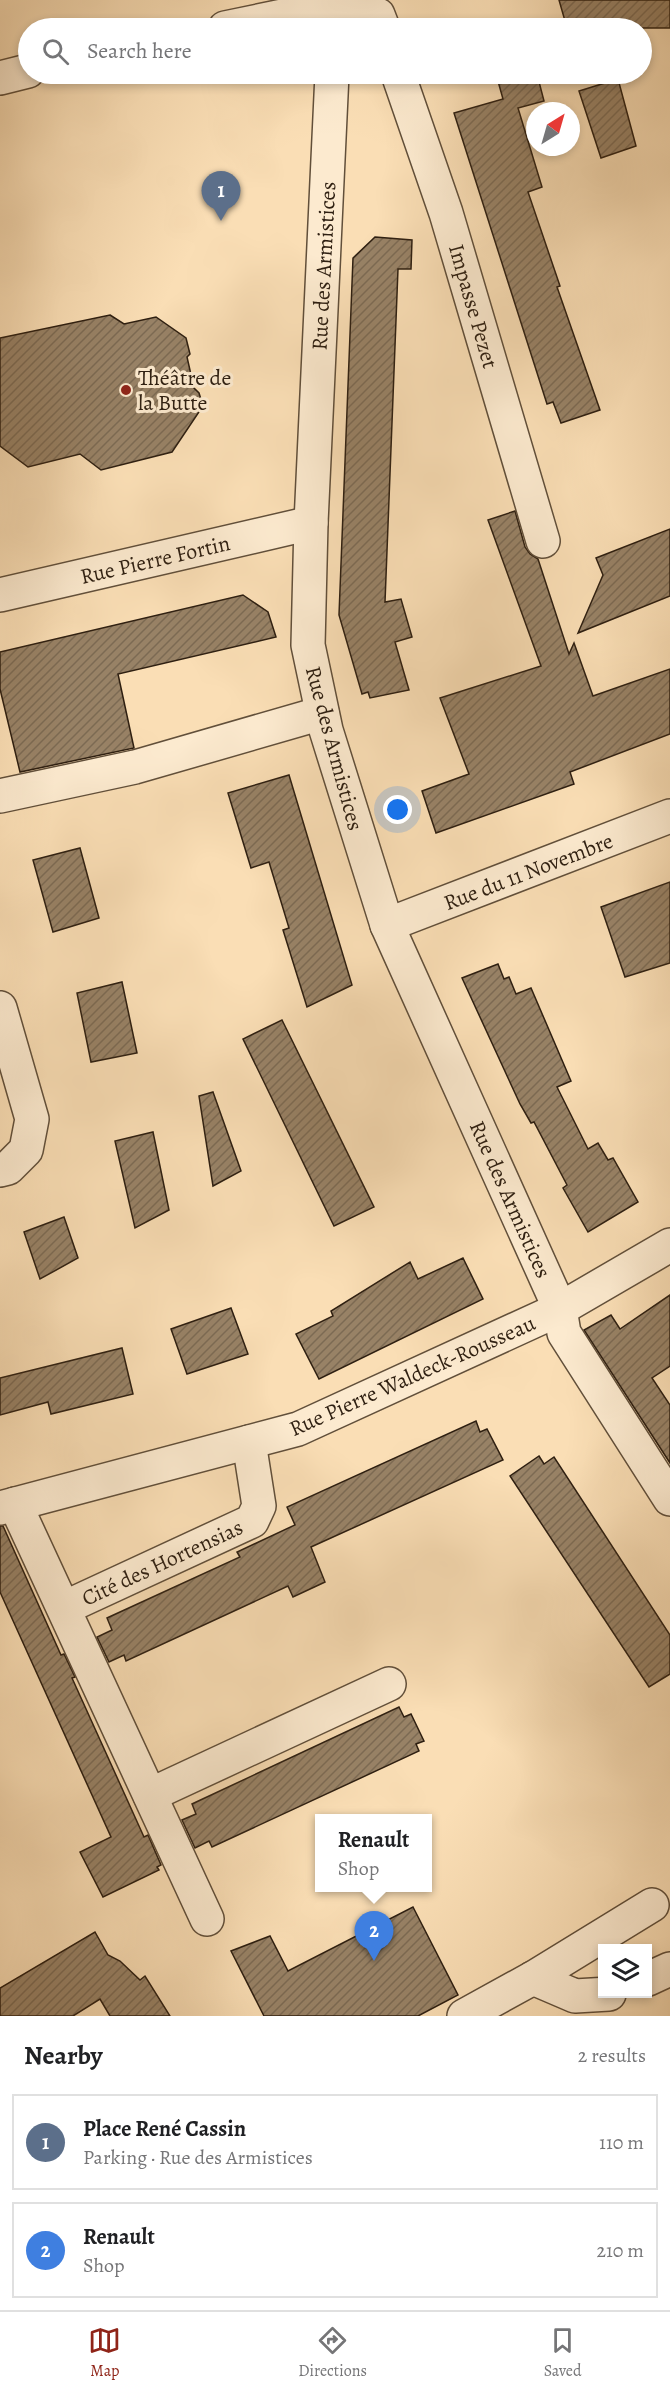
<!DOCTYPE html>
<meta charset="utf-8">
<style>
:root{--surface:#fff;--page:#f2f2f2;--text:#202124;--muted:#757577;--line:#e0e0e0;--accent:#8f2418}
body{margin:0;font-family:Alegreya,serif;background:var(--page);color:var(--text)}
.controls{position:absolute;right:18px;bottom:18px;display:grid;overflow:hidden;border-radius:0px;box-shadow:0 3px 9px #0003}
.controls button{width:54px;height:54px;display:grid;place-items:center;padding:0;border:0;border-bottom:2px solid var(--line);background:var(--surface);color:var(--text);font:30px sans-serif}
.compass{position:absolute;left:526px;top:102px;width:54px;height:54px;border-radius:50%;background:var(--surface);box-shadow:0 3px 9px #0003;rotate:37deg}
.you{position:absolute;left:398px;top:810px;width:21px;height:21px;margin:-15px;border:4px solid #fff;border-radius:50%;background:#1a73e8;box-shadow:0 0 0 9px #1a73e833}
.badge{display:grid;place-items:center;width:39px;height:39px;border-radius:50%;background:var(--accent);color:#fff;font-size:20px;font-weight:700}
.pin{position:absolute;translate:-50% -50px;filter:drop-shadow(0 2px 3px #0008)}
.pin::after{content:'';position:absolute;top:32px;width:21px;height:18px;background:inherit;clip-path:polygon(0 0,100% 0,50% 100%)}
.popup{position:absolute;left:315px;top:1814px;width:117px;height:78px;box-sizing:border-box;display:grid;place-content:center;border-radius:0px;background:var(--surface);filter:drop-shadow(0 2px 4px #0005);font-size:20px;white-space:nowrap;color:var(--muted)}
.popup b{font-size:22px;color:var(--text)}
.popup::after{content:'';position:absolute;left:50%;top:100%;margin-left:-12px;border:12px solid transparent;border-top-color:var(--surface)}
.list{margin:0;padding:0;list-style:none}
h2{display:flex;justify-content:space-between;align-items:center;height:78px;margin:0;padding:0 24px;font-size:26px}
h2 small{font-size:20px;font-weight:400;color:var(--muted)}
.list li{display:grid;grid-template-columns:39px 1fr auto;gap:18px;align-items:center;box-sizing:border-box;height:96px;margin:0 12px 12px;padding:0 12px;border:2px solid var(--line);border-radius:0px}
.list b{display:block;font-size:22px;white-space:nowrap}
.list p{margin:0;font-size:20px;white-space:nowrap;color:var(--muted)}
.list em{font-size:20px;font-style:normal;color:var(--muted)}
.icon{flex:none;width:33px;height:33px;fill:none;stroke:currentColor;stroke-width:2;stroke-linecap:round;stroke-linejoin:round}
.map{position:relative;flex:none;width:670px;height:2016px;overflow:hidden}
.search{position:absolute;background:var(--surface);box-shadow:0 3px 9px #0003;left:18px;right:18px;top:18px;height:66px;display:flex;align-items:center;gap:15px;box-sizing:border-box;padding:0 21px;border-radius:33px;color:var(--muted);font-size:22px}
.sheet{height:294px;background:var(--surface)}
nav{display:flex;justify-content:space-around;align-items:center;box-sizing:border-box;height:84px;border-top:2px solid var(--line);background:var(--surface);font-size:16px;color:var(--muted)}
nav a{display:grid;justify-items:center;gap:3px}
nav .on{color:var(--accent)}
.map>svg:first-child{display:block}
.building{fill:url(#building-hatch);stroke:#2e1f11;stroke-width:1.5}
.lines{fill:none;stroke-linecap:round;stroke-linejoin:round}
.minor-casing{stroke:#614f3a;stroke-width:36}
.minor{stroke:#fceacf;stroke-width:33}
.poi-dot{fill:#8f2418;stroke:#fceacf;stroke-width:2}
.labels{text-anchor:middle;stroke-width:6;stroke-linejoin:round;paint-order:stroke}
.street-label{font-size:22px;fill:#2e1f11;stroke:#fceacf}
.poi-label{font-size:22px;fill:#2e1f11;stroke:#fceacf;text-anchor:start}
</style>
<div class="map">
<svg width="670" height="2016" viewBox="0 0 670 2016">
<defs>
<pattern id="building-hatch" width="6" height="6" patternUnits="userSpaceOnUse" patternTransform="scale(1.5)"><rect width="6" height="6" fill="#988266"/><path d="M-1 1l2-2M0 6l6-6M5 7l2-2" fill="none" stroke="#7c6a53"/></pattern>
</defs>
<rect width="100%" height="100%" fill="#fadeb5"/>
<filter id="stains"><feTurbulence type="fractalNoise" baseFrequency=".00333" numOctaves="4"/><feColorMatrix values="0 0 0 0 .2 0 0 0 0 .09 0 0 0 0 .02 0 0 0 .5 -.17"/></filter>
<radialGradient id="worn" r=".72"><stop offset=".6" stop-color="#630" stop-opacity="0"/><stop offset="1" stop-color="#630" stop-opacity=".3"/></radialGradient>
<!-- building -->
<g class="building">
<polygon points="559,0 670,0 670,28 567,28"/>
<polygon points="496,74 537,74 544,101 518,108 542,187 528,192 560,286 557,287 600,410 561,423 553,402 547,404 454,113 503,99"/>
<polygon points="618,79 636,146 601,158 579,91"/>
<polygon points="375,237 412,240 411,269 398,269 385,602 401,599 412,637 395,642 409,690 370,698 368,692 362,694 339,615 353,258"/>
<polygon points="110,315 124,324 156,317 186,338 190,354 187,357 194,388 199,393 203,406 172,452 101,470 80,454 28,467 0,446 0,338"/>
<polygon points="515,511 525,547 530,554 538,559 569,654 574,643 593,696 670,669 670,734 570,772 574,784 436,833 422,791 469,774 440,698 541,666 488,520"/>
<polygon points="670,529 670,596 578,633 603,575 596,558"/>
<polygon points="243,595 268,612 276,637 118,674 134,748 20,772 0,689 0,652"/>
<polygon points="289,775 352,985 307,1007 283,930 289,928 269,862 251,868 228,793"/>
<polygon points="80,848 99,918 53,932 33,860"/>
<polygon points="670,882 670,963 625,977 601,907"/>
<polygon points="498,964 504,979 509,977 516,994 531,988 571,1081 557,1087 588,1149 598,1143 608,1160 613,1158 638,1202 588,1232 563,1188 567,1185 534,1122 531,1123 520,1104 462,978"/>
<polygon points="122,982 137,1053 91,1062 77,993"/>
<polygon points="282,1020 374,1207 334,1226 243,1039"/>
<polygon points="213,1092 241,1171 213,1186 199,1096"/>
<polygon points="153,1132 169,1210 135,1228 115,1141"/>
<polygon points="64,1217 78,1258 40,1279 24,1232"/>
<polygon points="463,1258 483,1299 319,1379 296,1334 333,1316 331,1311 410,1262 418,1279"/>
<polygon points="670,1295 670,1366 652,1378 670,1405 670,1463 584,1330 611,1315 620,1329"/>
<polygon points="231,1308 248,1354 187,1374 171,1329"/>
<polygon points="122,1348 133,1394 51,1414 48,1402 0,1415 0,1378"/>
<polygon points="476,1421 480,1432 487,1429 503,1460 311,1547 325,1582 293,1597 288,1586 126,1661 124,1655 109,1662 97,1637 112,1630 107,1618 240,1557 237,1552 295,1525 287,1507"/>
<polygon points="539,1456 544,1464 554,1457 670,1635 670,1674 649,1687 510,1476"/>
<polygon points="0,1526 3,1526 61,1655 64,1654 75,1677 72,1678 144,1837 148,1835 161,1865 157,1867 159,1870 103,1897 80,1852 111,1837 0,1592"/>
<polygon points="399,1707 404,1717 411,1714 424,1741 416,1744 419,1751 212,1847 209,1841 195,1848 182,1820 196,1814 192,1804"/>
<polygon points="413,1907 458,1995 418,2016 264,2016 231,1951 270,1936 288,1971"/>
<polygon points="95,1932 108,1955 120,1961 140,1980 145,1976 170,2016 110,2016 100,1999 73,2016 0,2016 0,1988"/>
</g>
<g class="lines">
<defs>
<g id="minor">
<polyline points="225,28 335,5 378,15 383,28"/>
<polyline points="332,74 311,523 308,645 326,730 387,925 560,1309 564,1333 670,1499"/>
<polyline points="398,74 446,213 543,541"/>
<polyline points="0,78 28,71"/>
<polyline points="0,595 311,523"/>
<polyline points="0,796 135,767 322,713"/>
<polyline points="387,925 670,816"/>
<polyline points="0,1008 32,1119 26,1150 8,1168 0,1170"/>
<polyline points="15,1504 207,1919"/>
<polyline points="0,1508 298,1429 560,1309 670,1245"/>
<polyline points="64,1608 252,1521 259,1506 249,1442"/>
<polyline points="150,1795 389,1684"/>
<polyline points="533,1978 575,1996 609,1994"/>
<polyline points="648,1979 670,1969"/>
<polyline points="464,2016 533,1978 652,1905"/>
</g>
</defs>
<!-- minor casing -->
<use href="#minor" class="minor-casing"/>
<!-- minor -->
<use href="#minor" class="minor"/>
</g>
<!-- markers -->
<circle class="poi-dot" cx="126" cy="390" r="6"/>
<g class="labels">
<!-- street labels -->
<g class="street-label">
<text transform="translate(323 266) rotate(-87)" y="8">Rue des Armistices</text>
<text transform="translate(474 306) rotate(74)" y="8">Impasse Pezet</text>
<text transform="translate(155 559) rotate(-13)" y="8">Rue Pierre Fortin</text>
<text transform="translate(335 748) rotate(75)" y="8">Rue des Armistices</text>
<text transform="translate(528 871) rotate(-21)" y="8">Rue du 11 Novembre</text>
<text transform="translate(511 1199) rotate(66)" y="8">Rue des Armistices</text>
<text transform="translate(412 1375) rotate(-24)" y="8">Rue Pierre Waldeck-Rousseau</text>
<text transform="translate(162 1562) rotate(-25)" y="8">Cité des Hortensias</text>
</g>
<!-- poi labels -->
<g class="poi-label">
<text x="138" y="385">Théâtre de<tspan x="138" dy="25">la Butte</tspan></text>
</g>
</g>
<rect width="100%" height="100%" filter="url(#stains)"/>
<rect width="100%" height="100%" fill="url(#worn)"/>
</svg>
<div class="controls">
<button><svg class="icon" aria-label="layers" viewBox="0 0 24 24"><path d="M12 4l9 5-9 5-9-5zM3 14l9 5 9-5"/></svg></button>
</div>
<svg class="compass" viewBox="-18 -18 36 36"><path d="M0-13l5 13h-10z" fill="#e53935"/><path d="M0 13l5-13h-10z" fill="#757577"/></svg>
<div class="you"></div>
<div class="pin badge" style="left:221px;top:221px;background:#5c6f8a">1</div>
<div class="pin badge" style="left:374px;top:1961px;background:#3f7fe0">2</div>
<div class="popup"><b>Renault</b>Shop</div>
<div class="search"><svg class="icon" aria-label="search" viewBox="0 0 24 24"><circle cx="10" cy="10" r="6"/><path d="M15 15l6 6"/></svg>Search here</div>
</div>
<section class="sheet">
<h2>Nearby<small>2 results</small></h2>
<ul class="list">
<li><span class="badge" style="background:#5c6f8a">1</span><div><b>Place René Cassin</b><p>Parking · Rue des Armistices</p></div><em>110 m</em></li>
<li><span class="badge" style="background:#3f7fe0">2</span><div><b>Renault</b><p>Shop</p></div><em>210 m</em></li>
</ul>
</section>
<nav>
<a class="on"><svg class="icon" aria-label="map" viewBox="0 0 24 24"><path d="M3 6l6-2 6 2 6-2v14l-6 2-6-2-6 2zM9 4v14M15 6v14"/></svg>Map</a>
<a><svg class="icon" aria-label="directions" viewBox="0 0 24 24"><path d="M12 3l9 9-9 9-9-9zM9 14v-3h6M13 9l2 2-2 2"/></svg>Directions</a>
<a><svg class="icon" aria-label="saved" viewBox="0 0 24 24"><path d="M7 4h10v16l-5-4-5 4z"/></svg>Saved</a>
</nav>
